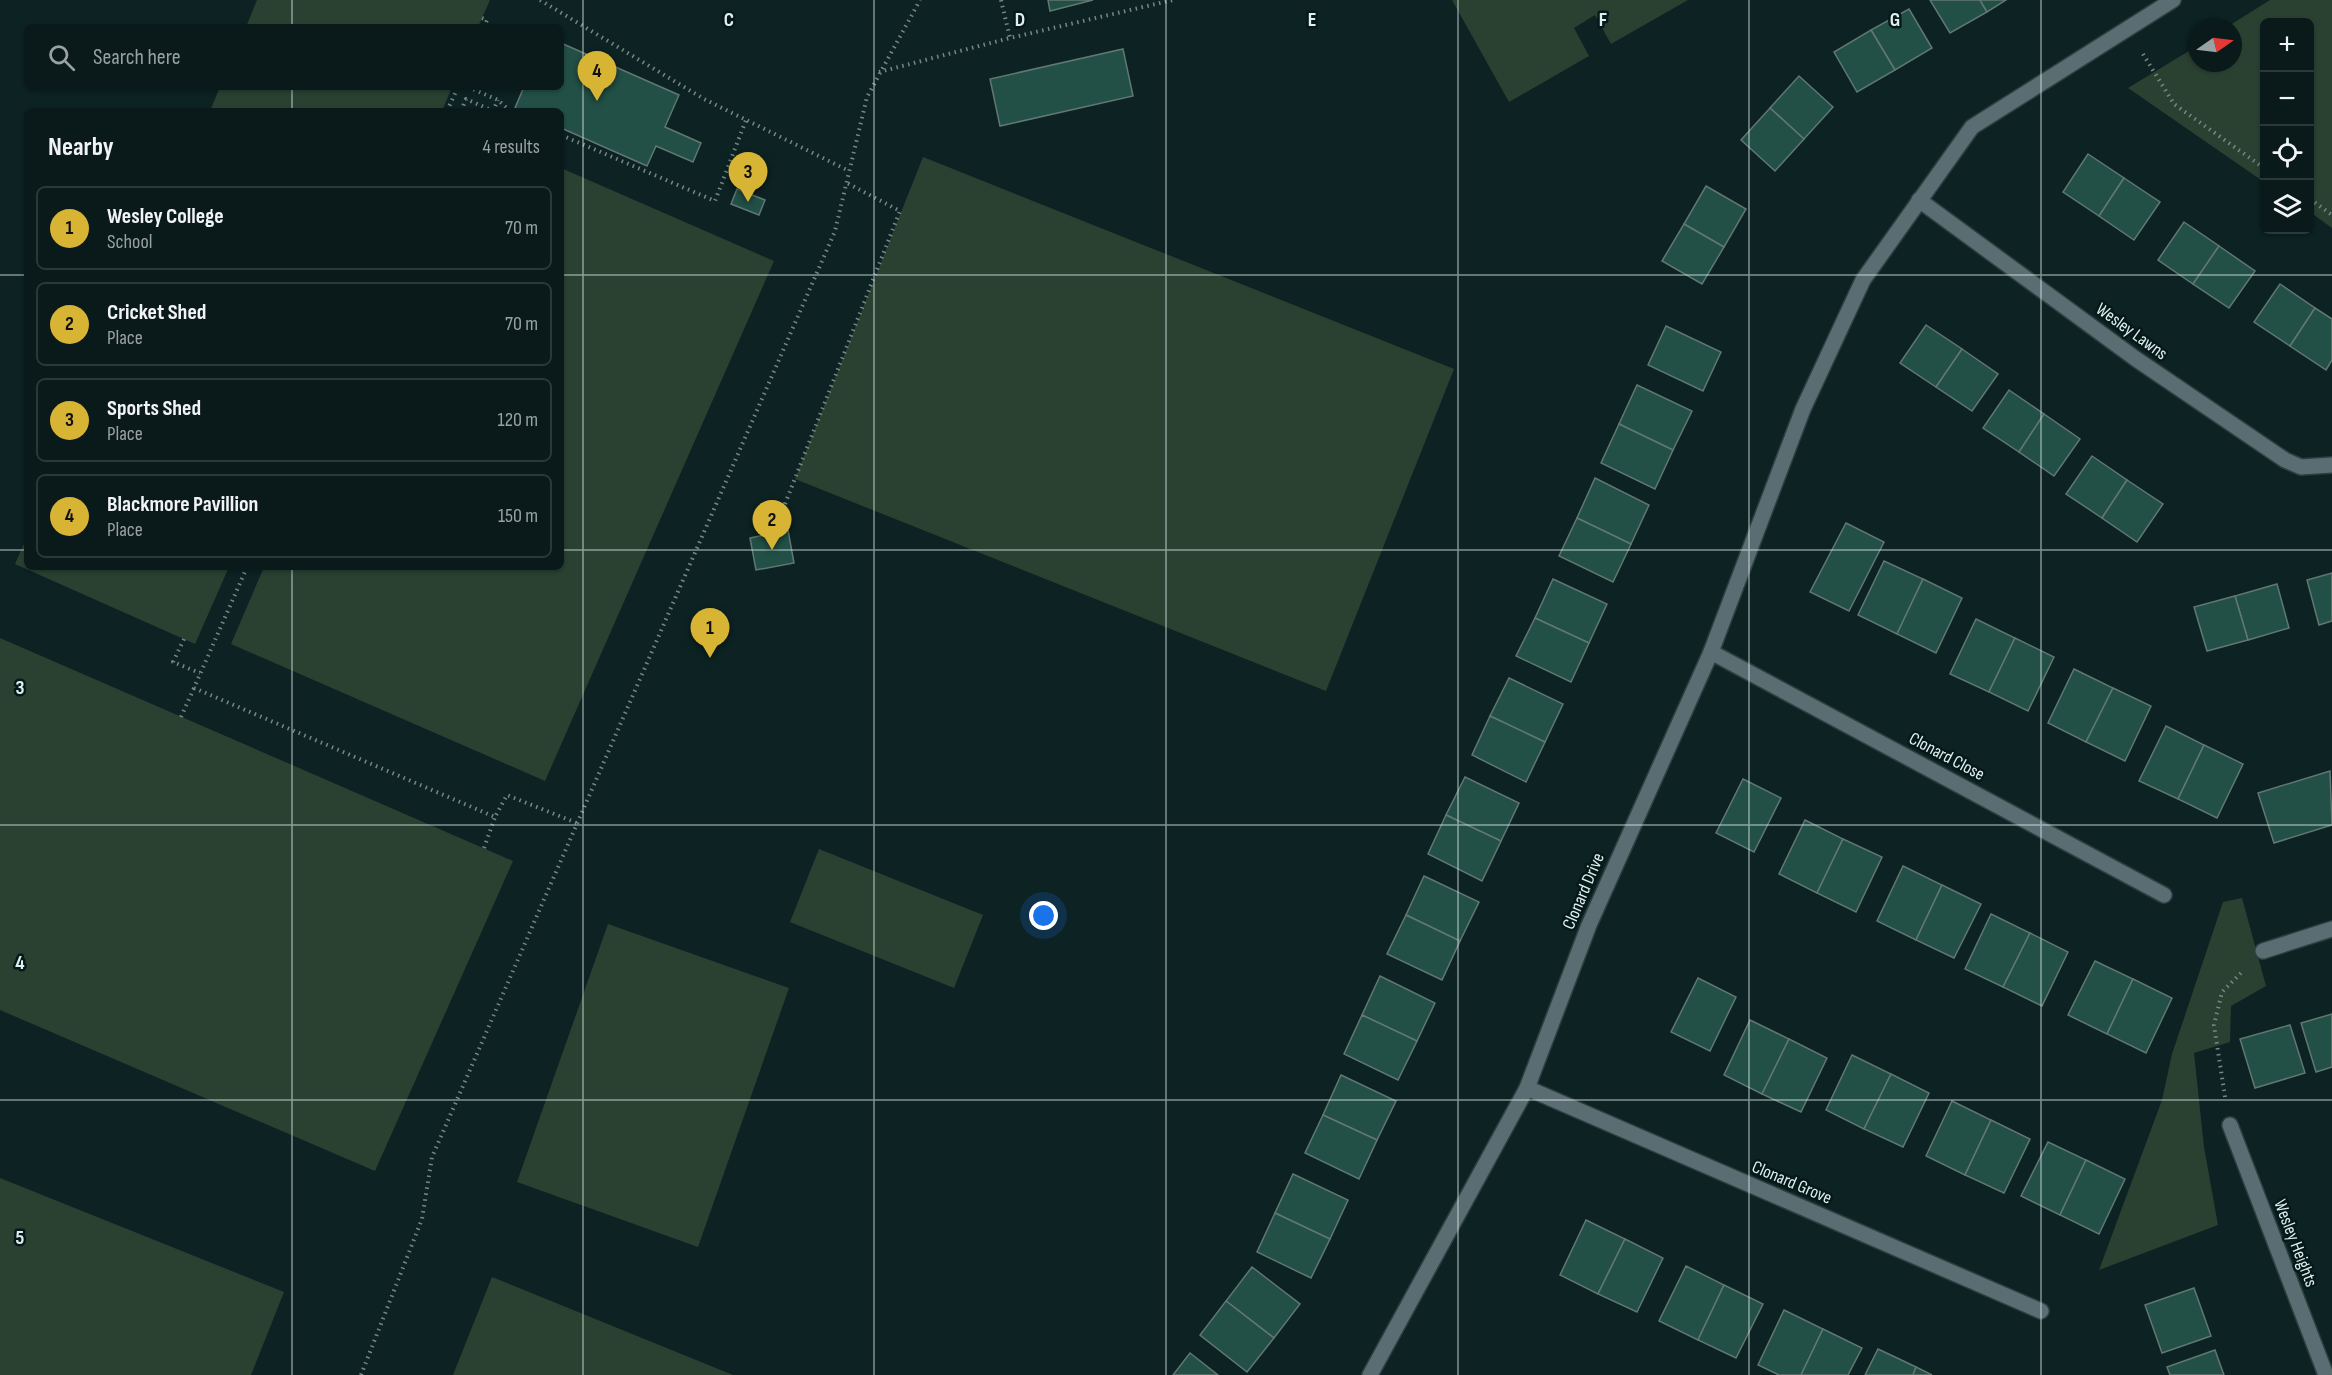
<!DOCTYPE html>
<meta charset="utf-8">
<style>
:root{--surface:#0a1a1a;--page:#132323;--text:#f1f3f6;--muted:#99a1a2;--line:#2a3839;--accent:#d8b434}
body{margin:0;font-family:"Sofia Sans Condensed",sans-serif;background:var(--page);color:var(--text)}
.controls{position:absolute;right:18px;top:18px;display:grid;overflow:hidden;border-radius:9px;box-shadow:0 2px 4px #0004}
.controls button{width:54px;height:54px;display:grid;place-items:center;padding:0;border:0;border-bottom:2px solid var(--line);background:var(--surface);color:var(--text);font:30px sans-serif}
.compass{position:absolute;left:2188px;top:18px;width:54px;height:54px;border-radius:50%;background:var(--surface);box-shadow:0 2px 4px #0004;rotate:76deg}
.you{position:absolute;left:1044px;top:916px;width:21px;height:21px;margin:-15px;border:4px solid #fff;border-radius:50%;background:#1a73e8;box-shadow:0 0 0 9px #1a73e833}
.badge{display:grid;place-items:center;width:39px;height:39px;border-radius:50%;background:var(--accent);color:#111;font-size:20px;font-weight:700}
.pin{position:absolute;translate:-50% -50px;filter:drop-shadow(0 2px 3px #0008)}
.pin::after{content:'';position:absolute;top:32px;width:21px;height:18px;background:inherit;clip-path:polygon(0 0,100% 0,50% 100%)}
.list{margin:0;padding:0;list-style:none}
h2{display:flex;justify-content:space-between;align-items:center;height:78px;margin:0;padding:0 24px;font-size:26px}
h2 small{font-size:20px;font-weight:400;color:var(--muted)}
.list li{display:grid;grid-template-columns:39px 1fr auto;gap:18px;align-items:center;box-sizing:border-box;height:84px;margin:0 12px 12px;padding:0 12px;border:2px solid var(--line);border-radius:9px}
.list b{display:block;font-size:22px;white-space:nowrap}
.list p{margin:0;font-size:20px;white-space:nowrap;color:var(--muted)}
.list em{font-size:20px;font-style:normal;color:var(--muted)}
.icon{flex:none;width:33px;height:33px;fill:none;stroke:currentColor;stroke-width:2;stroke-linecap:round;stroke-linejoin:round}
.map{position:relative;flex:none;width:2332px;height:1375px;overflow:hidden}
.search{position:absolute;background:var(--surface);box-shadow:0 2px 4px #0004;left:24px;top:24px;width:540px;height:66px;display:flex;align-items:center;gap:15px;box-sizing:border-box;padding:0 21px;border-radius:9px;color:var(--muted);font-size:22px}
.panel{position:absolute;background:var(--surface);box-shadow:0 2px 4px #0004;left:24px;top:108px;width:540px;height:462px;border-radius:9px}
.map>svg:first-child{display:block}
.green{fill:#2a4132}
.building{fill:#225046;stroke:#617771;stroke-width:1.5}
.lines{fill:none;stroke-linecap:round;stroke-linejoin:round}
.minor-casing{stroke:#2b3f3f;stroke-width:18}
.path{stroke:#768787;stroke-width:4;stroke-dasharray:1.5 4.5;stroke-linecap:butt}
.minor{stroke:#5a6d72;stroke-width:15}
.grid{fill:none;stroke:#e1eeee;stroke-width:1.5;stroke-opacity:0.55}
.labels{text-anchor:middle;stroke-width:5;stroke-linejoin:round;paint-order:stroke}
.street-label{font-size:18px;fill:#e1eeee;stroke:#051919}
.grid-label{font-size:20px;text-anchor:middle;font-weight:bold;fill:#e1eeee;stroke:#051919;stroke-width:5;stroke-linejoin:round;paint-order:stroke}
</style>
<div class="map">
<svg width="2332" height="1375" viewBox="0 0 2332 1375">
<rect width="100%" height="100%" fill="#0d2223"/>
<!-- green -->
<g class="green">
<polygon points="257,0 490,0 478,27 246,27"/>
<polygon points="1452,0 1688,0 1611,44 1595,15 1574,28 1589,56 1509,102"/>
<polygon points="2270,0 2332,0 2332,228 2310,212 2310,22 2264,22 2264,182 2128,88 2197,46 2197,63 2233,63 2233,27 2227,27"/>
<polygon points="220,87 452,87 442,111 210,111"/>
<polygon points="923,157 1454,369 1326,691 795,479"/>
<polygon points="561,168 774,261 545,781 231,644 264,567 561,567"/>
<polygon points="27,537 27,567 229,567 195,644 15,564"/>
<polygon points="0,638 513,861 375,1171 0,1010"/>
<polygon points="819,849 983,915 954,988 790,922"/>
<polygon points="2242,898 2266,986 2231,1006 2230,1042 2194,1053 2204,1147 2218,1225 2099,1270 2162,1100 2172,1054 2223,902"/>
<polygon points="608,924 789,988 698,1247 517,1182"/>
<polygon points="0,1178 284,1292 251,1375 0,1375"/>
<polygon points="492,1277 733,1375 453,1375"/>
</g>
<!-- building -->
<g class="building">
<polygon points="1048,0 1093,0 1050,11"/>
<polygon points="1930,0 1980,0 1987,12 1950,33"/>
<polygon points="1980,0 2006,0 1987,12"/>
<polygon points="1909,9 1932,48 1895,70 1871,30"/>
<polygon points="1871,30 1895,70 1857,92 1834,52"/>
<polygon points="561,43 679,95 665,127 701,143 693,162 656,146 647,166 561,128 561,111 521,111 515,108 523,89 520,87 561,87"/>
<polygon points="1123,49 1133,96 1000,126 990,79"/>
<polygon points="1799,76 1833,107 1804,139 1770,108"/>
<polygon points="1770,108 1804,139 1775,171 1741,140"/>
<polygon points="2088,154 2124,178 2099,216 2063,192"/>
<polygon points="2124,178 2160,202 2134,240 2099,216"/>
<polygon points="1706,186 1746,209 1724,247 1684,224"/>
<polygon points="737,189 765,200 759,215 731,204"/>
<polygon points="2184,222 2219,246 2193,284 2158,260"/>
<polygon points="1684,224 1724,247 1702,284 1662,261"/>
<polygon points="2219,246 2255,271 2229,308 2193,284"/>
<polygon points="2280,284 2315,308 2290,346 2254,322"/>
<polygon points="2315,308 2332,319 2332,360 2326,370 2290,346"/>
<polygon points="1926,325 1962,349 1936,387 1900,363"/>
<polygon points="1666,326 1721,352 1703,391 1648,365"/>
<polygon points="1962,349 1998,374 1972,411 1936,387"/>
<polygon points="1637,385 1692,411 1673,450 1619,424"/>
<polygon points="2009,390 2044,414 2019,452 1983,428"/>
<polygon points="2044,414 2080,439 2054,476 2019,452"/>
<polygon points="1619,424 1673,450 1655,489 1601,463"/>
<polygon points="2092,456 2127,480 2102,518 2066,494"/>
<polygon points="1595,478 1649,505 1631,544 1577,518"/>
<polygon points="2127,480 2163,504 2137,542 2102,518"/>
<polygon points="1577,518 1631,544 1613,582 1559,556"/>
<polygon points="1846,523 1884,542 1849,611 1810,592"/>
<polygon points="788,530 794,563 756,570 750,538"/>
<polygon points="1884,561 1923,579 1897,634 1858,615"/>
<polygon points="2332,573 2332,621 2319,625 2307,580"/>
<polygon points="1553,579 1607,604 1589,643 1535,618"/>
<polygon points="1923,579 1962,598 1936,653 1897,634"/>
<polygon points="2277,584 2289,628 2248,640 2235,596"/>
<polygon points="2235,596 2248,640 2207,651 2194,607"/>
<polygon points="1535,618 1589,643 1571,682 1516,656"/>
<polygon points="1976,619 2015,638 1989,692 1950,674"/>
<polygon points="2015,638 2054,657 2028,711 1989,692"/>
<polygon points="2074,669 2113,688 2086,742 2048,723"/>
<polygon points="1509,678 1563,704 1545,742 1490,716"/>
<polygon points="2113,688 2151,706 2125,761 2086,742"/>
<polygon points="1490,716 1545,742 1526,782 1472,755"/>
<polygon points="2166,726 2204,745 2178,799 2139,781"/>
<polygon points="2204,745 2243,764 2217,818 2178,799"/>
<polygon points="2330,771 2332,825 2274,843 2258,793"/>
<polygon points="1465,777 1519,803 1501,841 1446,815"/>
<polygon points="1743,779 1781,798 1754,852 1716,833"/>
<polygon points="1446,815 1501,841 1482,881 1428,854"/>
<polygon points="1805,820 1843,839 1817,893 1779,874"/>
<polygon points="1843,839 1882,857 1856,912 1817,893"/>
<polygon points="1903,866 1942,885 1916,940 1877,921"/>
<polygon points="1424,876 1479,902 1460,941 1406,915"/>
<polygon points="1942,885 1981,904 1954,958 1916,940"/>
<polygon points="1991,914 2030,933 2003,987 1965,969"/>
<polygon points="1406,915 1460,941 1442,980 1387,954"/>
<polygon points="2030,933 2068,952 2042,1006 2003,987"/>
<polygon points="2095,961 2133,979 2107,1034 2068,1015"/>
<polygon points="1380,976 1435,1003 1417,1041 1362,1015"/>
<polygon points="1698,978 1736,997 1710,1051 1671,1032"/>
<polygon points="2133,979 2172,998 2146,1053 2107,1034"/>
<polygon points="2332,1014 2332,1067 2316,1072 2301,1023"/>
<polygon points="1362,1015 1417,1041 1398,1080 1344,1054"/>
<polygon points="1750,1020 1789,1039 1762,1094 1724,1075"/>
<polygon points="2290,1025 2305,1073 2255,1088 2240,1039"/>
<polygon points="1789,1039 1827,1058 1801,1112 1762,1094"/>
<polygon points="1852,1055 1891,1074 1864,1129 1826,1110"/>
<polygon points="1891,1074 1929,1093 1903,1147 1864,1129"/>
<polygon points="1341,1075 1396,1101 1377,1140 1323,1115"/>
<polygon points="1952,1101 1991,1120 1965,1175 1926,1156"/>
<polygon points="1323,1115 1377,1140 1359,1179 1305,1153"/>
<polygon points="1991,1120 2030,1139 2004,1193 1965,1175"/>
<polygon points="2048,1142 2086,1160 2060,1215 2021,1196"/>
<polygon points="2086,1160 2125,1179 2099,1234 2060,1215"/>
<polygon points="1293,1174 1348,1200 1330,1239 1275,1213"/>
<polygon points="1275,1213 1330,1239 1311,1278 1257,1252"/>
<polygon points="1586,1220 1625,1239 1598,1294 1560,1275"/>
<polygon points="1625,1239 1663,1258 1637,1312 1598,1294"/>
<polygon points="1686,1266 1724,1285 1698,1340 1659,1321"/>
<polygon points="1252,1267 1300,1304 1274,1338 1226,1301"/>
<polygon points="1724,1285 1763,1304 1736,1358 1698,1340"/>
<polygon points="2194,1288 2211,1336 2162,1353 2145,1305"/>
<polygon points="1226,1301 1274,1338 1247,1372 1200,1335"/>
<polygon points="1784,1310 1823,1329 1801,1375 1779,1375 1758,1365"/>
<polygon points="1823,1329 1862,1348 1848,1375 1801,1375"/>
<polygon points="1878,1349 1916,1367 1913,1375 1865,1375"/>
<polygon points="2215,1350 2224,1375 2170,1375 2167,1367"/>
<polygon points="1190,1353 1218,1375 1173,1375"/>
<polygon points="1916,1367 1932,1375 1913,1375"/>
</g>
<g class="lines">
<defs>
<g id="minor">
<polyline points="1919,200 2136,359 2285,460 2301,467 2332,465"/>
<polyline points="1711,652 2164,895"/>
<polyline points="2263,951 2332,929"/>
<polyline points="1527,1088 2041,1311"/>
<polyline points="2230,1125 2326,1375"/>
<polyline points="1370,1375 1527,1088 1589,925 1711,652 1803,409 1863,280 1972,127 2173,0"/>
</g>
</defs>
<!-- minor casing -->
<use href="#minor" class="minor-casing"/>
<!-- path -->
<g class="path">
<polyline points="540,0 704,99 849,171"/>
<polyline points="1001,0 1010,38 1173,0"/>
<polyline points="482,18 487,20 484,27"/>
<polyline points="2143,54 2174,104 2264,168"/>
<polyline points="879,72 1010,38"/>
<polyline points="468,87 498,100 510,111"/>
<polyline points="447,111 458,87"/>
<polyline points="461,111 466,99 493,111 498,100"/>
<polyline points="561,135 715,201 746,120"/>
<polyline points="2310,199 2332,215"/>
<polyline points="785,504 900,211 847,183"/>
<polyline points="247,567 194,688 495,817 507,795 579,824"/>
<polyline points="184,639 173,662 200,673"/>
<polyline points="181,717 194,688"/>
<polyline points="484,848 495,817"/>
<polyline points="2225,1097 2214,1025 2222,992 2243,971"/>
<polyline points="361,1375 422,1219 432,1157 835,231 867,97 920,0"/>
</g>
<!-- minor -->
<use href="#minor" class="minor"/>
</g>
<!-- grid -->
<path class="grid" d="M292,0V27M583,0V1375M874,0V1375M1166,0V1375M1458,0V1375M1749,0V1375M2041,0V1375M292,87V111M0,275H27M561,275H2332M0,550H27M561,550H2332M292,567V1375M0,825H2332M0,1100H2332"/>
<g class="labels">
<!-- street labels -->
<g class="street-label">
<text transform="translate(2132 331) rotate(36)" y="6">Wesley Lawns</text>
<text transform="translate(1947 756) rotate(28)" y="6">Clonard Close</text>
<text transform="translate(1583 891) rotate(-67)" y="6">Clonard Drive</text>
<text transform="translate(1792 1182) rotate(23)" y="6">Clonard Grove</text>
<text transform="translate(2296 1243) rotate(69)" y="6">Wesley Heights</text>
</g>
</g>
<g class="grid-label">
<text x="729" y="26">C</text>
<text x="1020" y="26">D</text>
<text x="1312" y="26">E</text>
<text x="1603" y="26">F</text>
<text x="1895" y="26">G</text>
<text x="20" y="694">3</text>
<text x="20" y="969">4</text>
<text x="20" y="1244">5</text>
</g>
</svg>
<div class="controls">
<button>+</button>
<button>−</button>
<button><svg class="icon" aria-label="locate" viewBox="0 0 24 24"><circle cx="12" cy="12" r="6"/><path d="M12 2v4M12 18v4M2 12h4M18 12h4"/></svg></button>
<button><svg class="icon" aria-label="layers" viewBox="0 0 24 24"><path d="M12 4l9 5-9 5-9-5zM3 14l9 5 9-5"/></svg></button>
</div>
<svg class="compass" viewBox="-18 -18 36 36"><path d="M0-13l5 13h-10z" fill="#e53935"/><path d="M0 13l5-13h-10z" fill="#99a1a2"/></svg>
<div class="you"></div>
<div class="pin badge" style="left:710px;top:658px">1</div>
<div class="pin badge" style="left:772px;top:550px">2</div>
<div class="pin badge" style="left:748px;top:202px">3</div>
<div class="pin badge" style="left:597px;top:101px">4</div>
<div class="search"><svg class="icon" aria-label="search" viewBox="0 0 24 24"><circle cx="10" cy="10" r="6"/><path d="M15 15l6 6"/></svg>Search here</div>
<section class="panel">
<h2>Nearby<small>4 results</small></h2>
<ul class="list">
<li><span class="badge">1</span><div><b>Wesley College</b><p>School</p></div><em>70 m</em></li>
<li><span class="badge">2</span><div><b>Cricket Shed</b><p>Place</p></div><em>70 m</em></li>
<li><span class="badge">3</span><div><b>Sports Shed</b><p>Place</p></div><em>120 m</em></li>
<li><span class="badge">4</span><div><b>Blackmore Pavillion</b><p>Place</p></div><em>150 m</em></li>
</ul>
</section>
</div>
